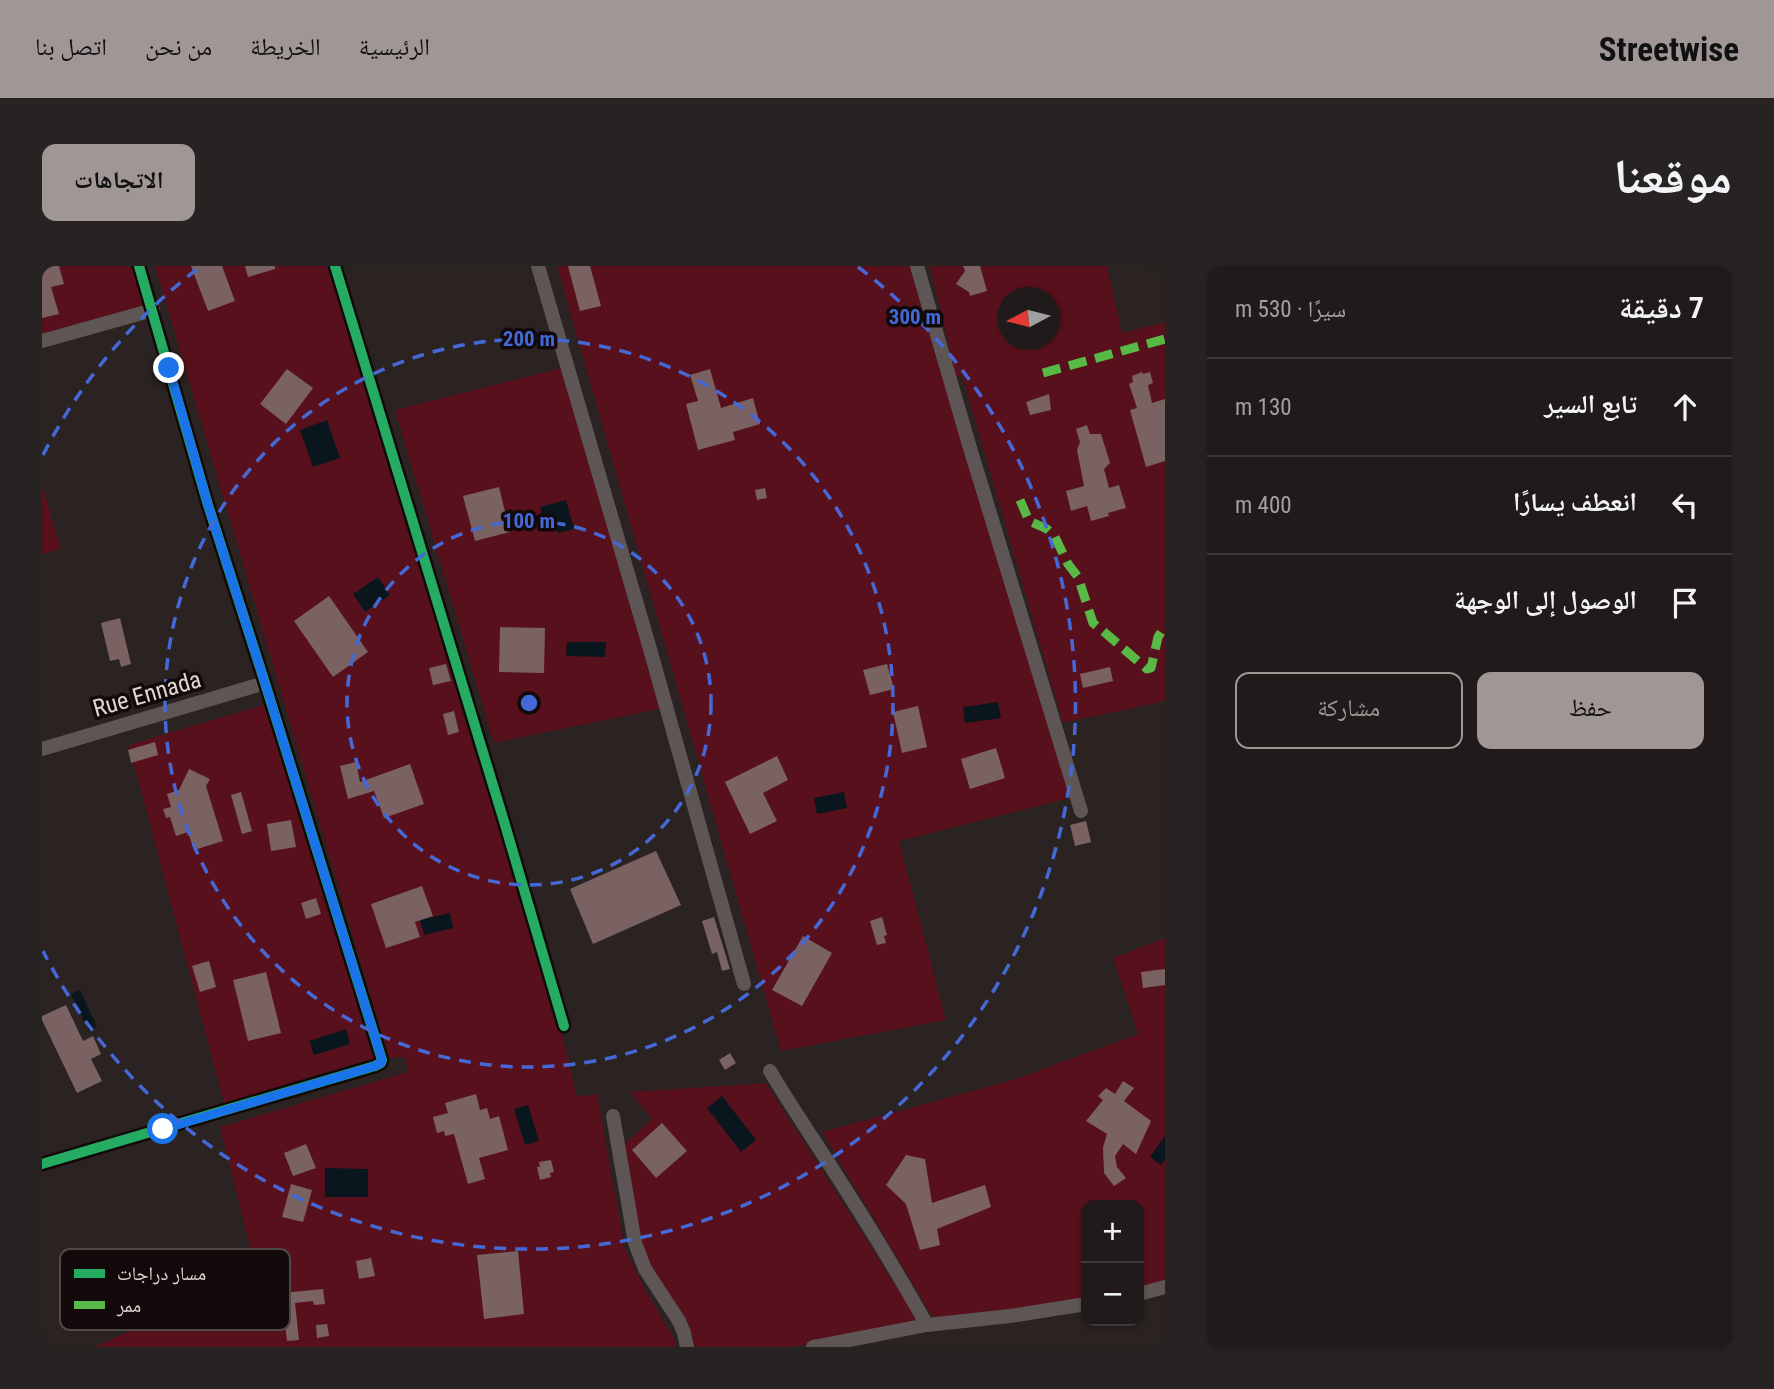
<!DOCTYPE html>
<html lang="ar">
<meta charset="utf-8">
<style>
:root{--surface:#201a1a;--page:#282323;--text:#f1f3f6;--muted:#a2a1a2;--line:#3d3839;--accent:#a19696}
body{margin:0;font-family:"Roboto Condensed","Noto Naskh Arabic",sans-serif;background:var(--page);color:var(--text);direction:rtl}
.controls{position:absolute;right:21px;bottom:21px;display:grid;overflow:hidden;border-radius:14px;box-shadow:0 2px 5px #0004}
.controls button{width:63px;height:63px;display:grid;place-items:center;padding:0;border:0;border-bottom:2px solid var(--line);background:var(--surface);color:var(--text);font:35px sans-serif}
.compass{position:absolute;left:955px;top:21px;width:63px;height:63px;border-radius:50%;background:var(--surface);box-shadow:0 2px 5px #0004;rotate:263deg}
.stop{position:absolute;width:21px;height:21px;margin:-16px;border:5px solid #1a73e8;border-radius:50%;background:#fff}
.stop.end{background:#1a73e8;border-color:#fff;box-shadow:0 2px 7px #0008}
.list{margin:0;padding:0;list-style:none}
h2{display:flex;justify-content:space-between;align-items:center;height:91px;margin:0;padding:0 28px;font-size:30px}
h2 small{font-size:23px;font-weight:400;color:var(--muted)}
.list li{display:grid;grid-template-columns:46px 1fr auto;gap:21px;align-items:center;box-sizing:border-box;height:98px;padding:0 28px;border-top:2px solid var(--line)}
.list b{display:block;font-size:26px;white-space:nowrap}
.list em{font-size:23px;font-style:normal;color:var(--muted)}
.actions{display:flex;gap:14px;padding:21px 28px}
.actions a{flex:1;padding:16px 0;border:2px solid var(--accent);border-radius:14px;text-align:center;font-size:24px;color:var(--accent)}
.actions .main{background:var(--accent);color:#111}
.icon{flex:none;width:38px;height:38px;fill:none;stroke:currentColor;stroke-width:2;stroke-linecap:round;stroke-linejoin:round}
.map{position:relative;flex:none;width:1123px;height:1081px;overflow:hidden;direction:ltr;border-radius:14px}
header{display:flex;align-items:center;gap:42px;box-sizing:border-box;height:98px;padding:0 35px;background:var(--accent);color:#111}
header strong{font-size:33px}
nav{display:flex;gap:38px;margin-inline-start:auto;font-size:24px}
.intro{display:flex;align-items:center;justify-content:space-between;box-sizing:border-box;height:168px;padding:0 42px}
h1{margin:0;font-size:49px}
.button{padding:18px 32px;border-radius:14px;background:var(--accent);color:#111;font-size:24px;font-weight:700}
main{display:flex;gap:42px;padding:0 42px}
aside{flex:1;background:var(--surface);border-radius:14px;box-shadow:0 2px 5px #0004}
.map>svg:first-child{display:block}
.green{fill:#58111c;fill-rule:evenodd}
.water{fill:#09161d}
.building{fill:#7a6162}
.lines{fill:none;stroke-linecap:round;stroke-linejoin:round}
.minor{stroke:#5d5655;stroke-width:14}
.quiet{stroke:#58b947;stroke-width:9;stroke-dasharray:18 9;stroke-linecap:butt}
.cycleway-casing{stroke:#120a0a;stroke-width:15}
.cycleway{stroke:#26ab63;stroke-width:10}
.route{stroke:#1a73e8;stroke-width:9}
.ring{fill:none;stroke:#4469d7;stroke-width:3.5;stroke-dasharray:12 9}
.labels{text-anchor:middle;stroke-width:7;stroke-linejoin:round;paint-order:stroke}
.street-label{font-size:24px;fill:#e0d4d4;stroke:#120a0a}
.key{fill:#120a0a;stroke:#504747;stroke-width:2}
.key-label{font-size:19px;fill:#e0d4d4}
.centre{fill:#4469d7;stroke:#120a0a;stroke-width:3.5}
.ring-label{font-size:21px;text-anchor:middle;font-weight:bold;fill:#4469d7;stroke:#120a0a;stroke-width:7;stroke-linejoin:round;paint-order:stroke}
</style>
<header>
<strong>Streetwise</strong>
<nav><a>الرئيسية</a><a>الخريطة</a><a>من نحن</a><a>اتصل بنا</a></nav>
</header>
<div class="intro"><h1>موقعنا</h1><a class="button">الاتجاهات</a></div>
<main>
<aside>
<h2>7 دقيقة<small>سيرًا · 530 m</small></h2>
<ul class="list">
<li><svg class="icon" aria-label="ahead" viewBox="0 0 24 24"><path d="M12 20V5M6 11l6-6 6 6"/></svg><div><b>تابع السير</b></div><em>130 m</em></li>
<li><svg class="icon" aria-label="left" viewBox="0 0 24 24"><path d="M17 20v-9H6M10 6l-5 5 5 5"/></svg><div><b>انعطف يسارًا</b></div><em>400 m</em></li>
<li><svg class="icon" aria-label="arrive" viewBox="0 0 24 24"><path d="M6 21V4h12l-3 4 3 4H6"/></svg><div><b>الوصول إلى الوجهة</b></div></li>
</ul>
<div class="actions"><a class="main">حفظ</a><a>مشاركة</a></div>
</aside>
<div class="map">
<svg width="1123" height="1081" viewBox="0 0 1123 1081">
<rect width="100%" height="100%" fill="#2b2222"/>
<!-- green -->
<g class="green">
<polygon points="0,0 92,0 105,43 0,73"/>
<polygon points="113,0 290,0 513,740 535,831 555,828 583,984 606,1029 633,1074 633,1081 52,1081 99,1060 217,1017 178,861 366,806 362,791 347,792"/>
<polygon points="515,0 872,0 1028,532 857,575 904,754 739,785"/>
<path d="M888,0H1065L1080,67L1123,56V435L1021,457L920,109L914,110ZM965,32H1007V74H965Z"/>
<polygon points="524,101 622,442 452,477 353,144"/>
<polygon points="0,219 19,283 0,288"/>
<polygon points="224,438 334,798 183,841 87,479"/>
<polygon points="1123,672 1123,1016 1097,1026 1097,939 1044,939 1044,1039 893,1055 780,866 974,813 1096,768 1071,692"/>
<polygon points="724,817 877,1056 750,1081 653,1081 646,1058 602,988 590,932 583,878 610,853 588,826"/>
</g>
<!-- water -->
<g class="water">
<polygon points="285,154 298,192 271,201 258,164"/>
<polygon points="524,234 532,263 516,267 512,253 502,256 498,241"/>
<polygon points="336,311 348,329 323,346 311,328"/>
<polygon points="525,376 564,376 563,391 524,390"/>
<polygon points="956,436 959,452 923,457 921,441"/>
<polygon points="802,526 805,542 775,548 772,532"/>
<polygon points="408,647 411,662 382,669 378,654"/>
<polygon points="38,724 55,761 47,765 29,728"/>
<polygon points="304,763 308,778 272,789 267,775"/>
<polygon points="680,830 714,874 699,886 665,842"/>
<polygon points="486,839 497,875 483,879 472,843"/>
<polygon points="1123,870 1123,893 1119,899 1108,891"/>
<polygon points="283,902 326,903 326,931 283,931"/>
</g>
<!-- building -->
<g class="building">
<polygon points="0,0 17,0 22,18 9,21 17,48 0,52"/>
<polygon points="149,0 180,0 193,35 166,45"/>
<polygon points="203,0 233,0 233,3 206,11"/>
<polygon points="526,0 548,0 559,40 538,45"/>
<polygon points="921,0 938,0 945,25 928,30 927,26 914,18 923,5"/>
<polygon points="245,103 271,122 244,158 218,138"/>
<polygon points="668,103 679,142 711,132 718,158 691,166 693,174 656,184 644,138 656,135 648,109"/>
<polygon points="1100,106 1101,108 1108,106 1111,117 1106,119 1110,137 1123,133 1123,195 1104,201 1088,144 1095,142 1087,118 1091,116 1090,110"/>
<polygon points="1007,128 1009,144 988,149 984,136"/>
<polygon points="1045,159 1048,168 1059,168 1068,197 1062,203 1067,222 1077,219 1084,242 1066,247 1067,250 1049,255 1045,240 1029,245 1024,225 1042,220 1035,184 1038,176 1034,163"/>
<polygon points="457,221 468,266 433,275 421,230"/>
<polygon points="723,222 725,232 715,234 713,224"/>
<polygon points="287,330 326,386 291,411 252,355"/>
<polygon points="78,352 89,398 79,401 77,393 68,395 59,357"/>
<polygon points="458,361 503,362 502,407 457,406"/>
<polygon points="404,398 409,415 391,419 387,402"/>
<polygon points="845,398 852,423 828,429 821,404"/>
<polygon points="1068,401 1071,415 1041,422 1038,408"/>
<polygon points="876,440 885,481 860,487 851,446"/>
<polygon points="412,445 417,466 406,469 401,448"/>
<polygon points="113,476 116,489 89,497 86,484"/>
<polygon points="954,482 963,512 928,523 919,493"/>
<polygon points="735,490 746,514 721,527 735,555 708,568 683,516"/>
<polygon points="314,496 318,516 368,498 382,538 342,552 332,525 306,533 298,500"/>
<polygon points="147,503 168,513 164,520 181,575 152,584 146,566 134,570 128,551 124,552 121,543 129,541 125,528 137,524"/>
<polygon points="199,526 210,565 200,568 189,529"/>
<polygon points="249,554 254,581 229,585 225,558"/>
<polygon points="1044,555 1049,576 1033,580 1028,559"/>
<polygon points="614,585 639,639 551,678 528,623"/>
<polygon points="380,620 391,650 373,656 378,671 344,682 329,638"/>
<polygon points="274,632 279,648 264,653 259,637"/>
<polygon points="672,651 688,703 680,705 675,686 670,688 660,655"/>
<polygon points="840,651 845,669 842,670 844,677 835,679 828,655"/>
<polygon points="761,670 790,687 760,740 730,724"/>
<polygon points="167,695 174,721 158,726 150,700"/>
<polygon points="1123,703 1123,719 1101,722 1099,706"/>
<polygon points="224,706 239,767 206,775 191,714"/>
<polygon points="24,739 41,775 51,770 59,788 49,793 60,815 35,827 0,754 0,750"/>
<polygon points="688,787 694,797 683,804 677,794"/>
<polygon points="1081,815 1092,822 1082,835 1109,855 1094,888 1081,878 1073,890 1075,901 1084,912 1072,920 1062,907 1061,881 1065,868 1044,855 1061,834 1056,830 1064,822 1073,828"/>
<polygon points="434,828 438,844 445,842 448,853 457,850 466,884 437,892 443,913 426,918 412,868 403,870 402,865 395,867 391,851 406,847 403,837"/>
<polygon points="620,857 645,885 614,912 590,884"/>
<polygon points="264,878 274,902 251,910 242,887"/>
<polygon points="864,889 883,893 890,937 943,919 949,941 895,963 898,979 878,984 864,938 844,919"/>
<polygon points="509,894 512,906 508,907 509,911 498,914 495,901 498,901 497,896"/>
<polygon points="249,918 270,924 261,956 240,951"/>
<polygon points="476,985 482,1048 442,1053 435,989"/>
<polygon points="329,992 333,1010 317,1013 314,995"/>
<polygon points="281,1023 283,1038 272,1039 271,1035 253,1037 257,1074 245,1075 243,1059 236,1060 235,1050 242,1049 240,1027"/>
<polygon points="285,1058 287,1070 275,1072 274,1059"/>
</g>
<g class="lines">
<!-- minor -->
<g class="minor">
<polyline points="293,0 461,552 522,760"/>
<polyline points="496,0 606,376 702,718"/>
<polyline points="875,0 928,182 1039,545"/>
<polyline points="0,75 111,44"/>
<polyline points="0,483 223,417"/>
<path d="M728,805C753,847 781,887 807,929C834,971 860,1015 885,1059"/>
<polyline points="571,850 593,977 603,1003 637,1055 642,1067 645,1081"/>
<polyline points="0,898 333,800 339,797 340,794 223,417 166,239 97,0"/>
<polyline points="1097,1028 1123,1021"/>
<polyline points="771,1081 885,1059 968,1050 1044,1038"/>
</g>
<!-- quiet -->
<g class="quiet">
<polyline points="1001,107 1123,73"/>
<polyline points="978,234 987,255 1005,263 1013,271 1026,298 1036,311 1051,357 1061,365 1105,403 1109,402 1116,371 1123,360"/>
</g>
<defs>
<g id="cycleway">
<polyline points="293,0 461,552 522,760"/>
<polyline points="0,898 333,800 339,797 340,794 223,417 166,239 97,0"/>
</g>
</defs>
<!-- cycleway casing -->
<use href="#cycleway" class="cycleway-casing"/>
<!-- cycleway -->
<use href="#cycleway" class="cycleway"/>
</g>
<g class="lines">
<!-- route -->
<polyline class="route" points="121,863 333,800 339,797 340,794 223,417 166,239 127,102"/>
</g>
<!-- distance rings -->
<g class="ring">
<circle cx="487" cy="437" r="182"/>
<circle cx="487" cy="437" r="364"/>
<path d="M1 189A546 546 0 0 1 158 1M816 1A546 546 0 1 1 1 685"/>
</g>
<g class="labels">
<!-- street labels -->
<g class="street-label">
<text transform="translate(105 428) rotate(-16)" y="8">Rue Ennada</text>
</g>
</g>
<!-- legend -->
<rect x="18" y="983" width="230" height="81" rx="10" class="key"/>
<rect x="32" y="1003" width="31" height="9" fill="#26ab63"/>
<rect x="32" y="1035" width="31" height="8" fill="#58b947"/>
<g class="key-label">
<text x="75" y="1014">مسار دراجات</text>
<text x="75" y="1046">ممر</text>
</g>
<circle cx="487" cy="437" r="10" class="centre"/>
<g class="ring-label">
<text x="873" y="58">300 m</text>
<text x="487" y="80">200 m</text>
<text x="487" y="262">100 m</text>
</g>
</svg>
<div class="controls">
<button>+</button>
<button>−</button>
</div>
<svg class="compass" viewBox="-18 -18 36 36"><path d="M0-13l5 13h-10z" fill="#e53935"/><path d="M0 13l5-13h-10z" fill="#a2a1a2"/></svg>
<div class="stop" style="left:121px;top:863px"></div>
<div class="stop end" style="left:127px;top:102px"></div>
</div>
</main>
